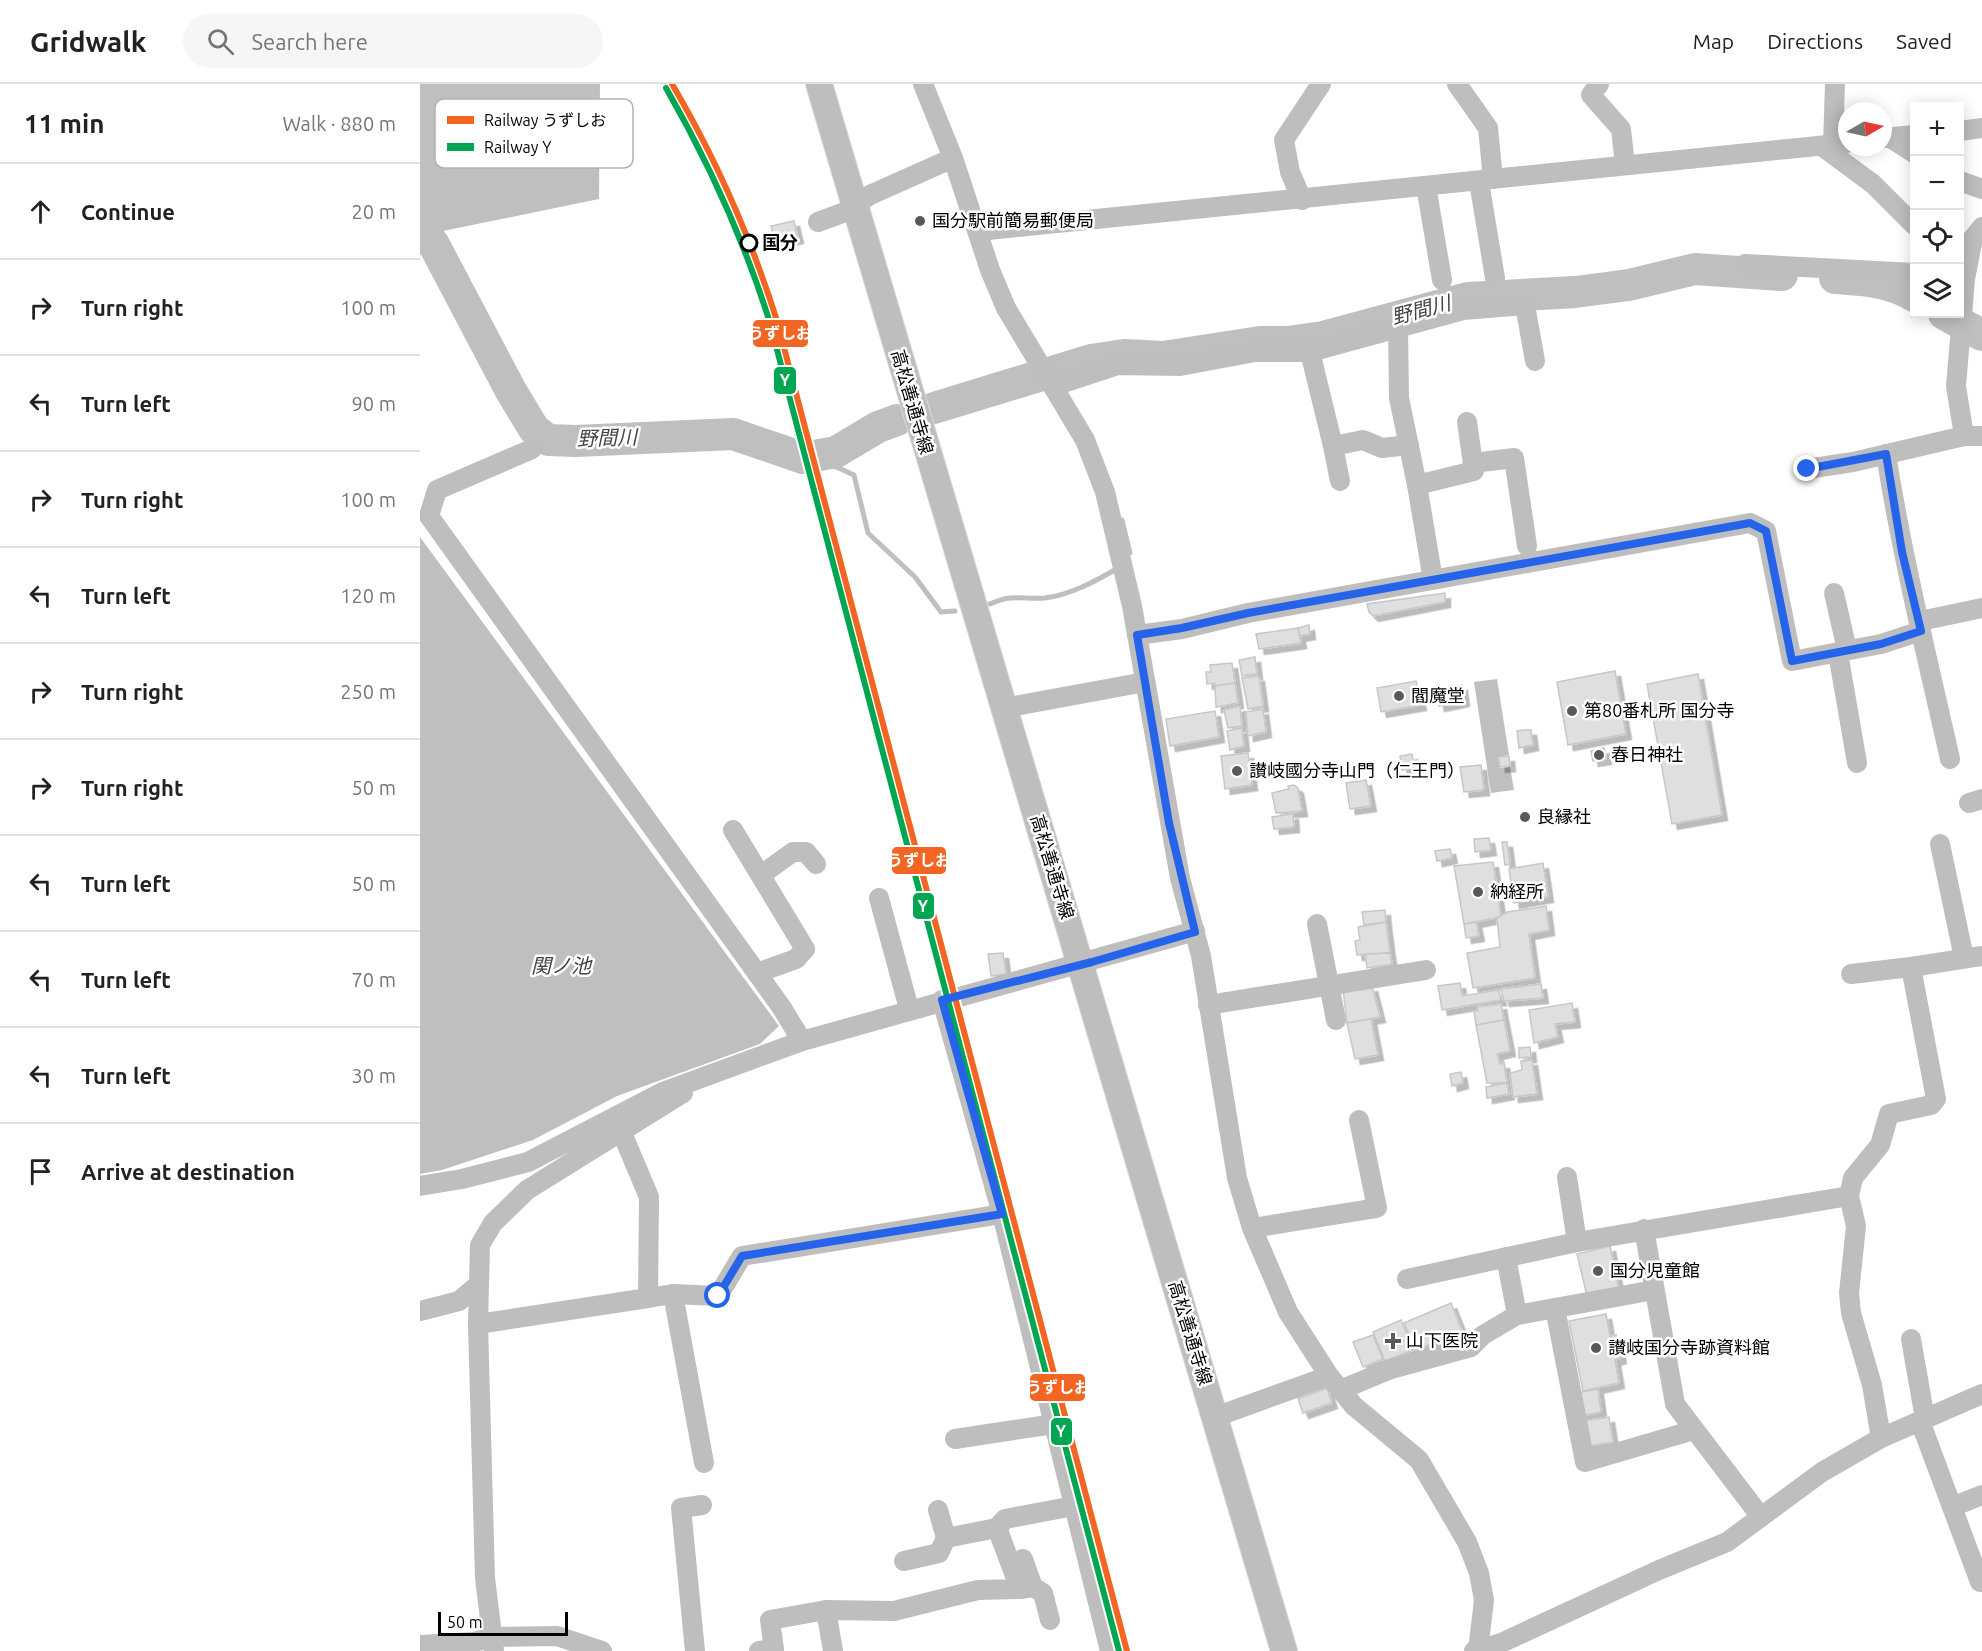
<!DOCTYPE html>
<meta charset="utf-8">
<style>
:root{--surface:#fff;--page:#f6f6f6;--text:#222;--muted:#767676;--line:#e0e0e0}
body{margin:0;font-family:Ubuntu,"Noto Sans JP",sans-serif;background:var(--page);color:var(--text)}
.controls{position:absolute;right:18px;top:18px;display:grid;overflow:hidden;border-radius:0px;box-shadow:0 3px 15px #0003}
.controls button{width:54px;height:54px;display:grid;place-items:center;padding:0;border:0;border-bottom:2px solid var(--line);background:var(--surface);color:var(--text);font:30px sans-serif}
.compass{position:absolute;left:1418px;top:18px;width:54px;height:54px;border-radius:50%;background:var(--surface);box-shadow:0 3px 15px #0003;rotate:81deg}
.scale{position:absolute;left:18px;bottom:15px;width:130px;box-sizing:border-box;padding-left:6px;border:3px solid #000;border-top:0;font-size:16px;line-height:21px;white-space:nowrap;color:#000;-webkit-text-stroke:4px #fff;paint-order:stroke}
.stop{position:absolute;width:18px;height:18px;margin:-14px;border:4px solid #2563eb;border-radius:50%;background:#fff}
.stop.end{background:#2563eb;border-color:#fff;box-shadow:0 2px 6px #0008}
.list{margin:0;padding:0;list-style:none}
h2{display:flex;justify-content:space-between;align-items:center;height:78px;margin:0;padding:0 24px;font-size:26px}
h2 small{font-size:20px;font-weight:400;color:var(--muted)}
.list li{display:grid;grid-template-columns:39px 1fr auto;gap:18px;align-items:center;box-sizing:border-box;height:96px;padding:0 24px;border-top:2px solid var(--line)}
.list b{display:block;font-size:22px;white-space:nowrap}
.list em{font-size:20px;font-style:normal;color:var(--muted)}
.icon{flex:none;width:33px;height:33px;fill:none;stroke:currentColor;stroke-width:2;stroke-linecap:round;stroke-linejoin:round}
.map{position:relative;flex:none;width:1562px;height:1567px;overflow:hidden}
header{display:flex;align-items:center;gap:36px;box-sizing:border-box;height:84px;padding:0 30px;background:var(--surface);border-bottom:2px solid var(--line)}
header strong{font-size:28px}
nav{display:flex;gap:33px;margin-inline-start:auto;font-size:21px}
.search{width:420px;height:54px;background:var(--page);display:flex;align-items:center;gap:15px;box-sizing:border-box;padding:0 21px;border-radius:33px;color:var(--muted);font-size:22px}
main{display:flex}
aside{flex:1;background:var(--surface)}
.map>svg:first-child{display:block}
.water{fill:#bfbfbf}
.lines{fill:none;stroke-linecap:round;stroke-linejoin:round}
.stream{stroke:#bfbfbf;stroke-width:5}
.river{stroke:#bfbfbf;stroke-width:32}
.building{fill:#dfdfdf;stroke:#c7c7c7;stroke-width:1.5;filter:url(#shadow)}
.major-casing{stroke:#dbdbdb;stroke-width:28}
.minor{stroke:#bebebe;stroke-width:20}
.major{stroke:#bebebe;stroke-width:26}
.rail-1-casing{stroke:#fff;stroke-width:10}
.rail-2-casing{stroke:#fff;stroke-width:10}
.rail-1{stroke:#f26522;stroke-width:6}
.rail-2{stroke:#00a651;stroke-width:6}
.route{stroke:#2563eb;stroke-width:8}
.poi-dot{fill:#595959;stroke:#fff;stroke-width:2}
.stop-dot{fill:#fff;stroke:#000;stroke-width:3}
.labels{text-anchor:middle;stroke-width:5;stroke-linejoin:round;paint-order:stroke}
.poi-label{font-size:18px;fill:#000;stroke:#fff;text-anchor:start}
.stop-label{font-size:18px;font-weight:bold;fill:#000;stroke:#fff;text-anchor:start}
.street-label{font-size:18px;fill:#000;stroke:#fff}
.water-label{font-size:20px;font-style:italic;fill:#444;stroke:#fff}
.key{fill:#fff;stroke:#b2b2b2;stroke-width:1.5}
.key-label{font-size:16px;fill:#000}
.line-badge{stroke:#fff;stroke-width:2}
.badge-label{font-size:16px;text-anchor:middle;font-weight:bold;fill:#fff}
</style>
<header>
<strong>Gridwalk</strong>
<div class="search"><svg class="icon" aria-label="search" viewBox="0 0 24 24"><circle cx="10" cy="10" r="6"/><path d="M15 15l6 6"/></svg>Search here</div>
<nav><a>Map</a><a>Directions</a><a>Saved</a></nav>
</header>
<main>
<aside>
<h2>11 min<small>Walk · 880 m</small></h2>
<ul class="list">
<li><svg class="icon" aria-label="ahead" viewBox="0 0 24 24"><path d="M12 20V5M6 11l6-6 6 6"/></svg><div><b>Continue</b></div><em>20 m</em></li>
<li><svg class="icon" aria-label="right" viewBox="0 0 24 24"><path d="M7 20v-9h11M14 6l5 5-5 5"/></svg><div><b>Turn right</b></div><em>100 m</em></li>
<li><svg class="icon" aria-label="left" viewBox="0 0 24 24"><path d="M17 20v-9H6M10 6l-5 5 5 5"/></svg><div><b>Turn left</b></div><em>90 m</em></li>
<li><svg class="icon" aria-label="right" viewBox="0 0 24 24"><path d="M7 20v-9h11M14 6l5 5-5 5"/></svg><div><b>Turn right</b></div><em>100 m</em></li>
<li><svg class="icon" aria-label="left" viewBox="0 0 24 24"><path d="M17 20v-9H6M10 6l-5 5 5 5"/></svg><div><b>Turn left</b></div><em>120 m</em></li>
<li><svg class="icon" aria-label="right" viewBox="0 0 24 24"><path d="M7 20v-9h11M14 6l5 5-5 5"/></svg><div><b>Turn right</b></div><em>250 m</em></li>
<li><svg class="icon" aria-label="right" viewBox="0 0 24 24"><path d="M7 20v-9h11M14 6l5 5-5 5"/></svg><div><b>Turn right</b></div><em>50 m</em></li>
<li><svg class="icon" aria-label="left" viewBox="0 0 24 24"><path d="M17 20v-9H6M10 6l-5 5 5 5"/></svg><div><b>Turn left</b></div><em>50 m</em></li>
<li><svg class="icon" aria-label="left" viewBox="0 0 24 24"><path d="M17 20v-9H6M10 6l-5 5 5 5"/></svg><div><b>Turn left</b></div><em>70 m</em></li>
<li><svg class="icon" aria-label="left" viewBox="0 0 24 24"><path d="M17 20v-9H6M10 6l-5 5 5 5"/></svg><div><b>Turn left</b></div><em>30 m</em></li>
<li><svg class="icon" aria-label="arrive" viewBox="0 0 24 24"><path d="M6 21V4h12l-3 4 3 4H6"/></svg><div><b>Arrive at destination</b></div></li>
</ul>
</aside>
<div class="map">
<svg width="1562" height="1567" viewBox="0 0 1562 1567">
<defs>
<filter id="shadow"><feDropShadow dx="5.5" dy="5.5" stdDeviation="0" flood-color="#0004"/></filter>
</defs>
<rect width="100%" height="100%" fill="#fff"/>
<!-- water -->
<g class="water">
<polygon points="0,0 180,0 179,115 23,147 0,166"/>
<polygon points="0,453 359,942 340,960 197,1012 113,1056 22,1086 0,1090"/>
<polygon points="1077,595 1089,671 1078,673 1080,684 1090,683 1094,706 1071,709 1054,598"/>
</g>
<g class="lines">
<!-- stream -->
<g class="stream">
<polyline points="297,351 367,382 387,386 414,382 434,391 448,449 495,493 521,528 535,527"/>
<polyline points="702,436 710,469"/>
<path d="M570,520C594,509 603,516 625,514C650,511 676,497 698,484"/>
</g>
<!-- river -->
<g class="river">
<polyline points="0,152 13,159 91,307 114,345 128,356 156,357 313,350 383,374 416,368 458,343 477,336"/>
<path d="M1415,194C1444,196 1469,197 1494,212"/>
<polyline points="1524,230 1562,251"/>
<polyline points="514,324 671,276 704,271 743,273 840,258 868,258 903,253 1048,214 1155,208 1209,201 1275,185 1362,191"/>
</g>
</g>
<!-- building -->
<g class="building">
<polygon points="374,137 378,154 355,159 351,142"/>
<polygon points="1025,509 1025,518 953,532 949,528 947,520"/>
<polygon points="889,541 890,550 879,552 878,544"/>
<polygon points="878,544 881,559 839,565 836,550"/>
<polygon points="835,573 837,590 822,592 819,576"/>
<polygon points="812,579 815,599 795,602 795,599 787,600 786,588 791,588 790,581"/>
<polygon points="1195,587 1206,650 1148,661 1137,598"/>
<polygon points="1278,590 1302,731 1252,740 1227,600"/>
<polygon points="839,592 843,622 828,625 822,594"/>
<polygon points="996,597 1001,621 961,628 957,604"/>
<polygon points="815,599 818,619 796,623 795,602"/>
<polygon points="1042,601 1044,617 1019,622 1015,605"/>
<polygon points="820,622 822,642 808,644 804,626"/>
<polygon points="843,625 846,648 828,652 826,628"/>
<polygon points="795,627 799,653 750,662 746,635"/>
<polygon points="822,644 824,662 810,666 807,647"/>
<polygon points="1104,646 1111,646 1113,661 1099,664 1097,647"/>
<polygon points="1184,664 1186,675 1173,677 1171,667"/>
<polygon points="828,669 832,701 805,705 801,672"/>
<polygon points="992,670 994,684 982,686 980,672"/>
<polygon points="1089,672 1090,682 1080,683 1079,673"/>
<polygon points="1061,681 1064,706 1044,708 1040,683"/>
<polygon points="946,696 951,722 930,725 926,699"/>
<polygon points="874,701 878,704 882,727 856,729 852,709 869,705 868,702"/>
<polygon points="873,730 874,743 854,745 852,733"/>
<polygon points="1069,754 1071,766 1055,768 1054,755"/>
<polygon points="1082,758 1087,758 1090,780 1085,781"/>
<polygon points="1030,765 1032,774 1017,777 1015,767"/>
<polygon points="1073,778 1081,833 1044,840 1034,782"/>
<polygon points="1123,779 1128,813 1094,819 1089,785"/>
<polygon points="1126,822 1129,846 1109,850 1115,894 1053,904 1047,869 1080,863 1077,834 1087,828"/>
<polygon points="965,826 966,838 944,841 942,828"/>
<polygon points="966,838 970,869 937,871 935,857 940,856 938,843"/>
<polygon points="1056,838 1059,852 1046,854 1044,840"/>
<polygon points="583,869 586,890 571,892 568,870"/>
<polygon points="970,869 972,880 947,884 945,870"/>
<polygon points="1040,899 1042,912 1079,906 1081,916 1022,926 1018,902"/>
<polygon points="1121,900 1123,914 1084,917 1081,905"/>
<polygon points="952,902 960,933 927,939 923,906"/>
<polygon points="1152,919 1155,938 1135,940 1138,953 1114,959 1109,926"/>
<polygon points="1081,920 1084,936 1056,941 1054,927 1058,927 1057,923"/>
<polygon points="951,935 958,971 935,975 927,939"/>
<polygon points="1084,936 1090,967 1077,970 1080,980 1084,979 1087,999 1067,999 1056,941"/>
<polygon points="1110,963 1111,973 1099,974 1099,964"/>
<polygon points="1112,976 1117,1010 1093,1013 1090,989 1102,986 1101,977"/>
<polygon points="1041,988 1043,999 1032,1002 1030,990"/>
<polygon points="1087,999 1089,1010 1067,1014 1066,1003"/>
<polygon points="1190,1162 1199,1205 1167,1212 1157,1170"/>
<polygon points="1031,1219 1043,1249 995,1266 984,1239"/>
<polygon points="1186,1230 1190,1253 1196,1251 1201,1274 1195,1276 1199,1299 1163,1307 1149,1237"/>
<polygon points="981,1236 993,1266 965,1277 953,1248"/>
<polygon points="953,1251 963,1275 943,1283 933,1258"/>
<polygon points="907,1304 912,1319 883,1329 878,1315"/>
<polygon points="1178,1305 1181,1328 1161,1332 1157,1309"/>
<polygon points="1189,1333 1193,1358 1168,1362 1163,1337"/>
</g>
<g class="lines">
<defs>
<polyline id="major" points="399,0 864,1567"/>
</defs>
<!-- major casing -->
<use href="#major" class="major-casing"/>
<!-- minor -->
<g class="minor">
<polyline points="503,0 533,74 570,186 586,224 665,356 685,408 712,522 760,794 781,872 817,1094 832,1144 868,1228 909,1292 934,1322 999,1376 1047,1458 1059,1489 1064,1516 1058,1567"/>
<polyline points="1037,0 1068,44 1073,95"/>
<polyline points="1179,0 1171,11 1201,45 1205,81"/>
<polyline points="1540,47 1562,44"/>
<polyline points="1469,53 1494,69"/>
<polyline points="1463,54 1494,51"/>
<polyline points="1413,61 1415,0"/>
<polyline points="1403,63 1453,100 1494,141"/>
<polyline points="1540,97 1562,105"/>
<polyline points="1059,98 1075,194"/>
<polyline points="1006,102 1022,196"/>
<polyline points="882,116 870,88 864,56 901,0"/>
<polyline points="398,138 425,128 450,111 533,74"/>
<polyline points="558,147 1427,59"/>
<polyline points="1325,180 1494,189"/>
<polyline points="978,244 979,314 997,401 1054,387 1047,338"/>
<polyline points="890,268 913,362 943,356 962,364 989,361"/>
<polyline points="634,302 698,281 760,282 835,268 890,268 1043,226 1105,221 1115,277"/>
<polyline points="1544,352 1536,302 1545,195 1553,154 1562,143"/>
<polyline points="913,362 920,397"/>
<polyline points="112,365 17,406 9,432 362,924 382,957"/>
<path d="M1466,370C1482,472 1507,573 1530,675"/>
<polyline points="1053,379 1094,374 1107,462"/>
<polyline points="1387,385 1433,378 1544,352 1562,352"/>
<polyline points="997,401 1013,496"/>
<polyline points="1414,509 1427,566"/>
<polyline points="1500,537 1562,524"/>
<polyline points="717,551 762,545 828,529 1330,439 1346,447 1372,577 1461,560 1501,547"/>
<polyline points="1418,569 1437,679"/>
<polyline points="584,624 725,598"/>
<polyline points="1549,719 1562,715"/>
<polyline points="313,746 385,865 376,875 337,889"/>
<polyline points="1520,760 1544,874"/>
<polyline points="341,791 373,768 386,768 396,780"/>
<polyline points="459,814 489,925"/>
<polyline points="897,840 916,936"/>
<polyline points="1431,890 1491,883"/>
<polyline points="522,916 582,1130 690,1567"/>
<polyline points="788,921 1006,886"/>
<polyline points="1147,1093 1157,1158"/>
<polyline points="0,1102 42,1095 108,1078 243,1008 382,957 775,847"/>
<polyline points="832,1144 957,1124 939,1036"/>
<polyline points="1224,1145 1255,1320 1341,1433"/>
<polyline points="1086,1173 1097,1231"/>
<polyline points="987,1195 1157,1158 1429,1112"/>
<polyline points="253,1210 284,1379"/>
<polyline points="228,1214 253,1210 298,1212 322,1172 582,1130"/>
<polyline points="1135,1224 1165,1378 1274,1346"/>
<polyline points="0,1227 39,1217 57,1202"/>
<polyline points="58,1240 228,1214 229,1113 202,1049"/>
<polyline points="1491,1255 1505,1335"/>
<polyline points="920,1306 971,1285 1051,1263 1063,1251 1097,1231 1234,1206"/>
<polyline points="795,1333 909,1292"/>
<polyline points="1500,1337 1560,1498"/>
<polyline points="1461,1354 1452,1301 1431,1229 1429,1209 1436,1142 1429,1112 1433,1094 1460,1061 1469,1030 1511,1021 1516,1015 1491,883 1562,872"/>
<polyline points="535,1355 634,1340"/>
<polyline points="1532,1423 1562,1411"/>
<polyline points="526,1454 577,1444"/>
<polyline points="603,1475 613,1503"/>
<polyline points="484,1477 519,1469 526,1454 518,1426"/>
<polyline points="600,1505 613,1503 623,1509 630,1536"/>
<polyline points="406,1526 413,1567"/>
<polyline points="0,1561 54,1558 73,1553 137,1552 182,1567"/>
<polyline points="74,1567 65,1494 58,1240 60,1161 73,1139 107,1106 263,1009"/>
<polyline points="275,1567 261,1424 282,1421"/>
<polyline points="339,1567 354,1565 350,1536 406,1526 474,1527 558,1506 600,1505 577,1444 585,1435 654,1422"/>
<polyline points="1054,1567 1081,1559 1239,1486 1307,1458 1402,1388 1461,1354 1562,1310"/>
</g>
<!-- major -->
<use href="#major" class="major"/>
<defs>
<path id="rail-1" d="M252,0C296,75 331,154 357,237L707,1567"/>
<path id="rail-2" d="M246,4C289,79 324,156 350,239L699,1567"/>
</defs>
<!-- rail-1 casing -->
<use href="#rail-1" class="rail-1-casing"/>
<!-- rail-2 casing -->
<use href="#rail-2" class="rail-2-casing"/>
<!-- rail-1 -->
<use href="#rail-1" class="rail-1"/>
<!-- rail-2 -->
<use href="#rail-2" class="rail-2"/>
</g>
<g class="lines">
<!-- route -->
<polyline class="route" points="298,1212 322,1172 582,1130 522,916 672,878 775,848 749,739 717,551 762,544 828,529 1330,439 1346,447 1372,577 1461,560 1501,547 1482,468 1466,370 1387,385"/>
</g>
<!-- markers -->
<g class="poi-dot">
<circle cx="500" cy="137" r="6"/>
<circle cx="979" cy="612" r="6"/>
<circle cx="1152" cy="627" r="6"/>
<circle cx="1179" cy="671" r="6"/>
<circle cx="817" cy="687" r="6"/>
<circle cx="1105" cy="733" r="6"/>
<circle cx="1058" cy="808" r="6"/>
<circle cx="1178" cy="1187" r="6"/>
<path d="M970 1248h6v6h6v6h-6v6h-6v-6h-6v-6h6z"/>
<circle cx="1176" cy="1264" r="6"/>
</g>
<circle class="stop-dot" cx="329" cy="159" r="8"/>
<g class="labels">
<!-- poi labels -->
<g class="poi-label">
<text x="512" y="143">国分駅前簡易郵便局</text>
<text x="991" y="618">閻魔堂</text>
<text x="1164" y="633">第80番札所 国分寺</text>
<text x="1191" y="677">春日神社</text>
<text x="829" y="693">讃岐國分寺山門（仁王門）</text>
<text x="1117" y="739">良縁社</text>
<text x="1070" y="814">納経所</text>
<text x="1190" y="1193">国分児童館</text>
<text x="986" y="1263">山下医院</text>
<text x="1188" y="1270">讃岐国分寺跡資料館</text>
</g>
<!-- stop labels -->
<g class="stop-label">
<text x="342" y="165">国分</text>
</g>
<!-- street labels -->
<g class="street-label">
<text transform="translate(492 318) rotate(74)" y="6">高松善通寺線</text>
<text transform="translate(632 783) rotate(73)" y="6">高松善通寺線</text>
<text transform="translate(770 1249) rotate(73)" y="6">高松善通寺線</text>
</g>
<!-- water labels -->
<g class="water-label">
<text transform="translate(1001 226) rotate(-15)" y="7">野間川</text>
<text transform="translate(187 354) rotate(-2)" y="7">野間川</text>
<text x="141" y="889">関ノ池</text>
</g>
</g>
<!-- legend -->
<rect x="15" y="15" width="198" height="69" rx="9" class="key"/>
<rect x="27" y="32" width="27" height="8" fill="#f26522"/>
<rect x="27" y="59" width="27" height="8" fill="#00a651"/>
<g class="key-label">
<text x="64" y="42">Railway うずしお</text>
<text x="64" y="69">Railway Y</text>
</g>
<g class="line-badge">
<rect x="332" y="235" width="57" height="29" rx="6" fill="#f26522"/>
<rect x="353" y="282" width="24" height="29" rx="6" fill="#00a651"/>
<rect x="471" y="762" width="56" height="29" rx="6" fill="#f26522"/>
<rect x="492" y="808" width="23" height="28" rx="6" fill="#00a651"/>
<rect x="609" y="1289" width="57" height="29" rx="6" fill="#f26522"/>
<rect x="630" y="1333" width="23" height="29" rx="6" fill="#00a651"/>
</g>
<g class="badge-label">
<text x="360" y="255">うずしお</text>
<text x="365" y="302">Y</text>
<text x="499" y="782">うずしお</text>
<text x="503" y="828">Y</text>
<text x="638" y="1309">うずしお</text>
<text x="641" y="1353">Y</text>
</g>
</svg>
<div class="controls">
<button>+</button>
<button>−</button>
<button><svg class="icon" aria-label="locate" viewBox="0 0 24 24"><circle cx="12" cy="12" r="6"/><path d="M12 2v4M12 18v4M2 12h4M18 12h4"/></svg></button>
<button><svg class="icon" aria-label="layers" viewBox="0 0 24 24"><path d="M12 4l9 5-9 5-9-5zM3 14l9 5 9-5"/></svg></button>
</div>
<svg class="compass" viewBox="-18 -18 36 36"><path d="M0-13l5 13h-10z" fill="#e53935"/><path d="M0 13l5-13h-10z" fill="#767676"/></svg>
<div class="scale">50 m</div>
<div class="stop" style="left:298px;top:1212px"></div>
<div class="stop end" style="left:1387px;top:385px"></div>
</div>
</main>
